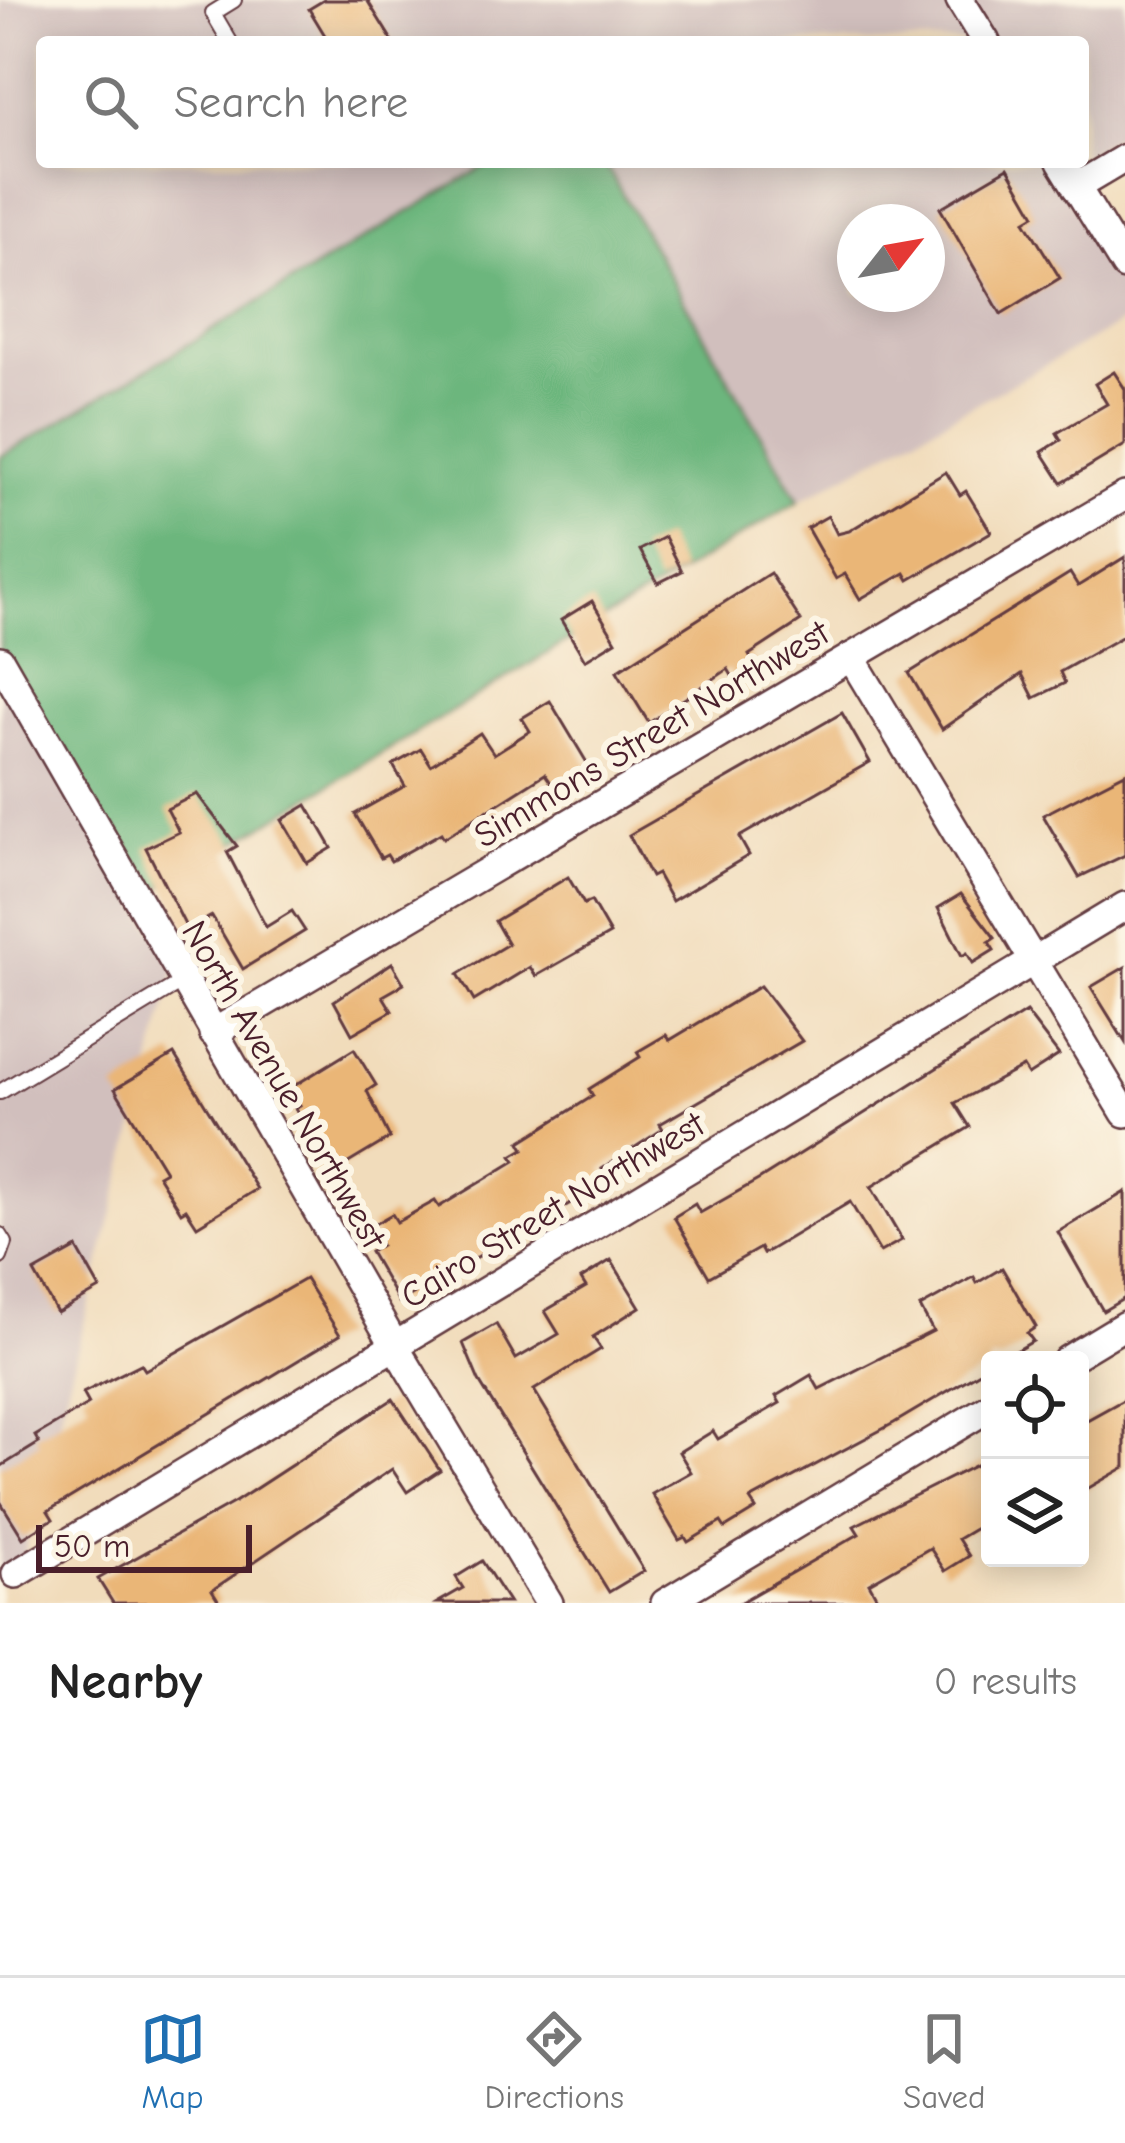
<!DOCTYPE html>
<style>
:root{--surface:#fff;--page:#f2f2f2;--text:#222;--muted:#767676;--line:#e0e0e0;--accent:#1f6fb2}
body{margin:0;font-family:"Comic Neue",sans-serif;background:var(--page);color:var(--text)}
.controls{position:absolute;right:36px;bottom:36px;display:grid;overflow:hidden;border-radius:12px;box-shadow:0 6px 30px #0003}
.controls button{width:108px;height:108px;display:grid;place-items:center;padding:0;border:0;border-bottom:3px solid var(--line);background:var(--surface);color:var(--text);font:60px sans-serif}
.compass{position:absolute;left:837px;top:204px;width:108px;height:108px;border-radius:50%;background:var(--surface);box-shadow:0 6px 30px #0003;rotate:59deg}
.scale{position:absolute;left:36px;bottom:30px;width:216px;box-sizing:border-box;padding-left:12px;border:6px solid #4a1f2b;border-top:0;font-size:33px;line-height:42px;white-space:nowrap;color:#4a1f2b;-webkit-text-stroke:9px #fcf5e5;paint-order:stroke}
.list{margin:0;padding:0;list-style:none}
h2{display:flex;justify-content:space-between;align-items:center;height:156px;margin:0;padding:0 48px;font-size:51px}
h2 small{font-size:39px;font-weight:400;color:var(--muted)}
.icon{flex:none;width:66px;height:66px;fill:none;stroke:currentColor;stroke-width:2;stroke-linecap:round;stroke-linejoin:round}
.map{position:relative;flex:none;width:1125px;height:1603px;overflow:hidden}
.search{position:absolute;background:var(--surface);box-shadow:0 6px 30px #0003;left:36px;right:36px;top:36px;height:132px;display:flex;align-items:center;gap:30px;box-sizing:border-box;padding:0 42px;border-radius:12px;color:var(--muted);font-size:45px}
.sheet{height:372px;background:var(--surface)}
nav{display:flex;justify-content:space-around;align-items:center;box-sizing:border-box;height:168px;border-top:3px solid var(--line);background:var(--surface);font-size:33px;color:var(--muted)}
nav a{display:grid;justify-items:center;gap:6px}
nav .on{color:var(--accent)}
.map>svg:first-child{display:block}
.industrial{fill:#d1bfbd;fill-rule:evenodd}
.forest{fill:#6cb67d;stroke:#5b6a54;stroke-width:3}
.building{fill:#eab677}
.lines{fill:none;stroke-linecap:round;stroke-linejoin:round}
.service-casing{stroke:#633b41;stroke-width:18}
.minor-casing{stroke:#633b41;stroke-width:32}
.service{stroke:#fff;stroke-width:14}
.minor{stroke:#fff;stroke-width:27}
.labels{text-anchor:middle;stroke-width:12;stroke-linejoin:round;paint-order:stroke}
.street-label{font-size:36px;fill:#4a1f2b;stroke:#fcf5e5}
</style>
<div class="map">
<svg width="1125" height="1603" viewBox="0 0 1125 1603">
<rect width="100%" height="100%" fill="#fcf5e5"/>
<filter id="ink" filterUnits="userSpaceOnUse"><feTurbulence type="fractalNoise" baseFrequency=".00833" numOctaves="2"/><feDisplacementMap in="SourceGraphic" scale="24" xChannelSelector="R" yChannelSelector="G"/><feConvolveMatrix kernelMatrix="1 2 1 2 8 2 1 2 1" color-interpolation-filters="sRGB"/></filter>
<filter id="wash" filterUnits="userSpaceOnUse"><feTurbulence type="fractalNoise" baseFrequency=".004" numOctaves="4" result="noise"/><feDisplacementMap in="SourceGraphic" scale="48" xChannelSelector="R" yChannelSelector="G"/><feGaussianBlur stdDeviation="2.7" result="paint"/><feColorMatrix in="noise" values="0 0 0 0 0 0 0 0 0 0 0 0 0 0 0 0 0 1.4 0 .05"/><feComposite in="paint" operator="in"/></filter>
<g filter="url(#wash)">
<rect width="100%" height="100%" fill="#f1dcbb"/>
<!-- industrial -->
<g class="industrial">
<polygon points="0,0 1125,0 1125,131 1083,156 1083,42 42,42 42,162 492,162 0,457"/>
<path d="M604,162H1074L1054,175L1125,293V321L799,501ZM855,222H927V294H855Z"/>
<polygon points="0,675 176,968 19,1575 0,1585"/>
</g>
<!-- forest -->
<polygon class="forest" points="492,162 604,162 799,501 137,902 0,675 0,457"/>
<g id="blocks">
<!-- building -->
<g class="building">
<polygon points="324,0 367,0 393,42 329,42 309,9"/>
<polygon points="1008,168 1035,215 1025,221 1060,278 1001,314 940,208"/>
<polygon points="1114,372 1125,389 1125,445 1062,483 1042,452 1061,440 1057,433 1107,404 1095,384"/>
<polygon points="946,472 960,495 966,491 991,532 909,580 905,573 860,599 845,574 836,579 807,528 828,516 837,534 849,531"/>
<polygon points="665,537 682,571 658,583 640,550"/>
<polygon points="1125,557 1125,635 1060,672 1065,683 1034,698 1022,674 942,729 909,673 1070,573 1078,586"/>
<polygon points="770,573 801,621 749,655 755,666 734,679 728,669 649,723 617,671"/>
<polygon points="592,601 616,641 585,660 561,620"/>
<polygon points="550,701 589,766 554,787 545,774 444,838 441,833 391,861 387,855 381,858 355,814 405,786 393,765 421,749 431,765 480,733 494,754 530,731 522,718"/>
<polygon points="842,713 870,762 739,837 749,855 672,901 657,874 651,877 629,835"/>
<polygon points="1125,773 1125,855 1079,877 1043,815"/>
<polygon points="197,794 237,846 227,852 266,927 292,911 305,931 243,969 212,916 187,929 146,848 179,832 167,809"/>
<polygon points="307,805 332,848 307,863 282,820"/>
<polygon points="568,877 584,904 591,901 610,934 536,976 530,967 474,1001 458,974 508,944 495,921"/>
<polygon points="961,894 995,938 989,942 994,950 973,963 967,953 962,956 938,908"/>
<polygon points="392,963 404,984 383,996 392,1011 352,1034 334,1001"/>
<polygon points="1125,967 1125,1042 1091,987"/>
<polygon points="760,986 802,1041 660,1124 663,1129 602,1169 606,1175 578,1193 581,1197 399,1302 370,1252 381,1245 371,1226 392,1214 397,1222 435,1201 439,1207 515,1161 512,1156 524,1149 520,1142 593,1096 589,1089 640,1057 637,1052 666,1035 670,1040"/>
<polygon points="1026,1012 1059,1055 1028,1075 1023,1067 955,1103 970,1127 871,1187 902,1240 880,1252 850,1202 763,1254 760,1248 709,1277 674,1217 695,1204 700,1213 760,1179"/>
<polygon points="354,1049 376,1085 367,1091 390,1138 335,1171 295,1108 300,1105 289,1089"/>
<polygon points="174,1054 257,1189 197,1226 186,1209 181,1212 158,1175 165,1171 115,1089"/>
<polygon points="1125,1192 1125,1298 1103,1311 1058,1232"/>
<polygon points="77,1248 100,1289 57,1313 34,1272"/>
<polygon points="611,1260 640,1307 593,1337 601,1349 534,1390 644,1571 609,1592 479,1381 463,1343 496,1324 516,1359 559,1334 545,1311 586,1287 581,1279"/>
<polygon points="1002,1268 1036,1327 1027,1333 1033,1341 1001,1360 990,1360 990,1366 894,1423 750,1500 756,1509 725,1528 721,1522 688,1542 685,1537 679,1540 652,1494 691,1472 679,1452 713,1431 718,1439 780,1403 776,1396 811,1375 819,1389 933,1331 920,1307 974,1277 977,1283"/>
<polygon points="305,1279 340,1335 48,1511 53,1519 23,1538 0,1501 0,1467 39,1443 35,1436 89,1404 83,1393 141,1364 145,1370"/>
<polygon points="393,1399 440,1470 407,1492 392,1469 212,1590 220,1603 113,1603 98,1579 235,1502"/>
<polygon points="1125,1399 1125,1467 1080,1493 1080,1424"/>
<polygon points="982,1462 990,1475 990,1520 958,1539 969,1556 945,1571 930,1548 869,1583 880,1603 739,1603 859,1534 854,1526"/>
<polygon points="482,1561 509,1603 437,1603 463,1588 456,1577"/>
</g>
</g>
</g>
<g filter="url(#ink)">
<use href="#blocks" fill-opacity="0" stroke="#633b41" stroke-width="3"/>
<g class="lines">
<defs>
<g id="service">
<polyline points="230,42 213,13 234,0"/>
<polyline points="0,1092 183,981"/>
<polyline points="0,1235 5,1243 0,1257"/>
</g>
<g id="minor">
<polyline points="960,0 986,42"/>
<polyline points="1061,162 1125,266"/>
<polyline points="1076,187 1125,158"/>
<polyline points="851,657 1125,1113"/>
<polyline points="0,660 395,1346 549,1603"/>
<polyline points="213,1033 1125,496"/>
<polyline points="1067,1360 1125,1325"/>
<polyline points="16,1574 1125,906"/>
<polyline points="665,1603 990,1407"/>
</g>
</defs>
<!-- service casing -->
<use href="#service" class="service-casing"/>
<!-- minor casing -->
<use href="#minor" class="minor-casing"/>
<!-- service -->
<use href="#service" class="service"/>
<!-- minor -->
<use href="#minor" class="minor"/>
</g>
</g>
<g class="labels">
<!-- street labels -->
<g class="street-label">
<text transform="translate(651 733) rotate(-31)" y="13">Simmons Street Northwest</text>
<text transform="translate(285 1084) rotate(60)" y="13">North Avenue Northwest</text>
<text transform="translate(552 1209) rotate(-31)" y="13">Cairo Street Northwest</text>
</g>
</g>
</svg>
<div class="controls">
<button><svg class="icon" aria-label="locate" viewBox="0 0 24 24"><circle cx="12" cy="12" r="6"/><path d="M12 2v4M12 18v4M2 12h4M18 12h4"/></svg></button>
<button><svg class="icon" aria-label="layers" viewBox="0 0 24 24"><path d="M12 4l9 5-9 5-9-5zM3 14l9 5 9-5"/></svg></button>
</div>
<svg class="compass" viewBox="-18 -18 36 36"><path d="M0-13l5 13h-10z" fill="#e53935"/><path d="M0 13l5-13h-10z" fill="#767676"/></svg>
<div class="scale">50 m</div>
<div class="search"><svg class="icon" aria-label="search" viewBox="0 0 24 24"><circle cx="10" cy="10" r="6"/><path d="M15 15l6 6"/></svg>Search here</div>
</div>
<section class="sheet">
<h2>Nearby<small>0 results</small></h2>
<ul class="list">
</ul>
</section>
<nav>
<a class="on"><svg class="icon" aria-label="map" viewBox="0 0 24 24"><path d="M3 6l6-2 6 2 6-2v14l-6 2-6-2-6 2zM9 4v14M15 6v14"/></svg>Map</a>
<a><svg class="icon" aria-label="directions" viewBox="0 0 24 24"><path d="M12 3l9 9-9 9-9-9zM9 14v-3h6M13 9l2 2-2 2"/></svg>Directions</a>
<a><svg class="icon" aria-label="saved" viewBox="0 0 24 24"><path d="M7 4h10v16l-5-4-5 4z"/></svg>Saved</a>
</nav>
